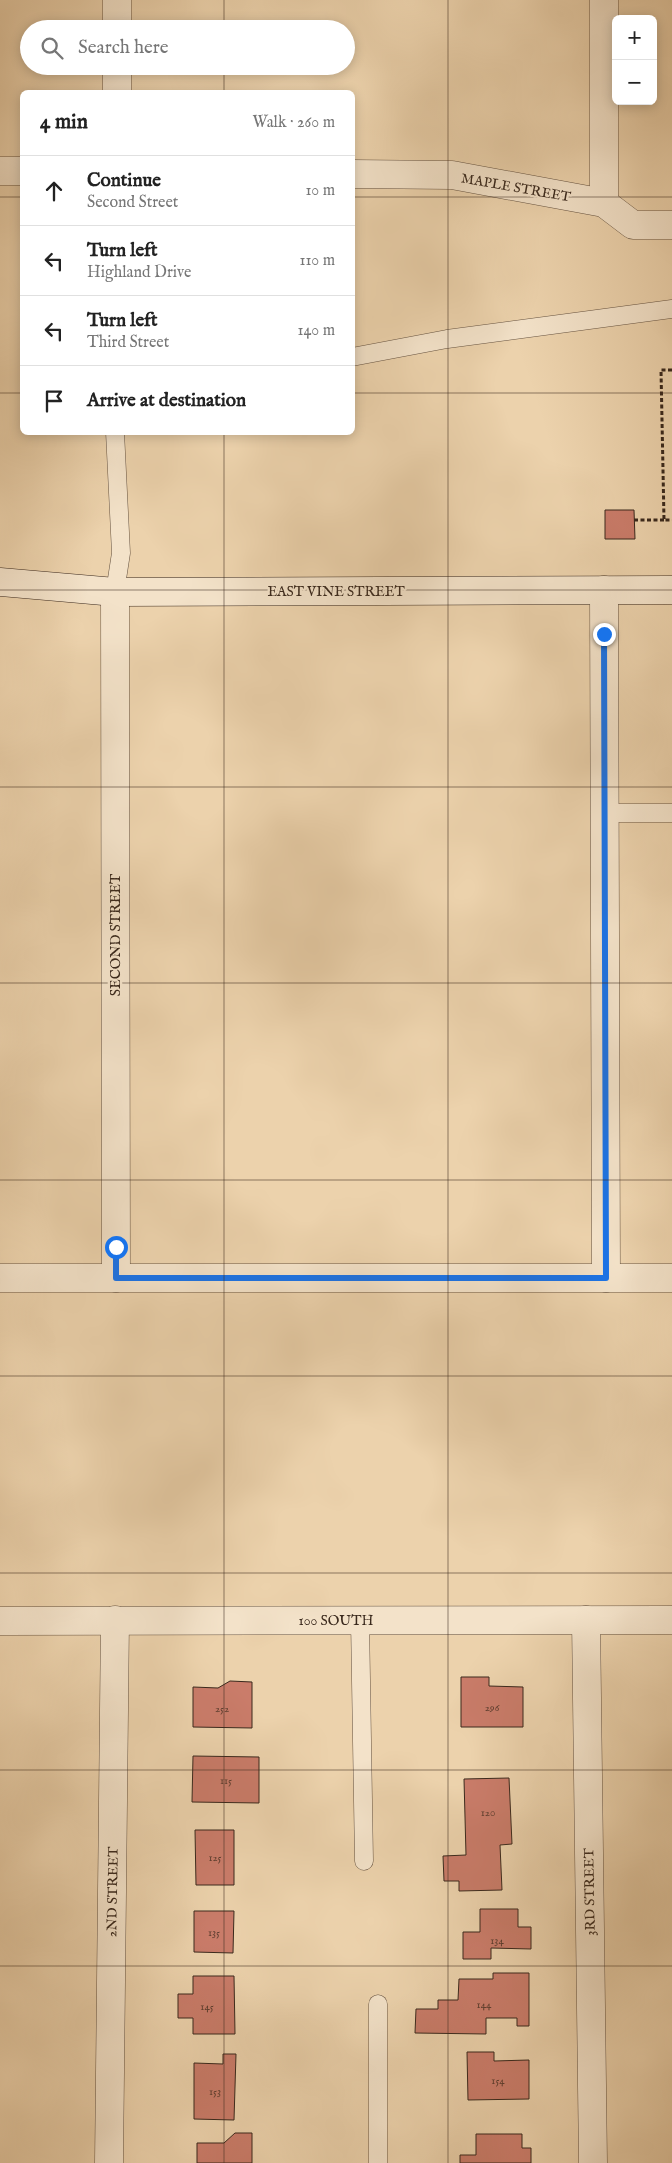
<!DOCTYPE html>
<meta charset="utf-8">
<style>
:root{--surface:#fff;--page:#f6f6f6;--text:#222;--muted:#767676;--line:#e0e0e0}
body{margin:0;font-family:"IM FELL English",serif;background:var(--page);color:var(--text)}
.controls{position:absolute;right:15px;top:15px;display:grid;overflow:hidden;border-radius:8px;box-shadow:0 2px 12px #0003}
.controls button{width:45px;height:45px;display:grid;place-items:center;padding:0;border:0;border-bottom:1px solid var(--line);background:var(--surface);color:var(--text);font:25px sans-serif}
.stop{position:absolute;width:15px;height:15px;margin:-11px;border:4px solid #1a73e8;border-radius:50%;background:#fff}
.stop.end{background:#1a73e8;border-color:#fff;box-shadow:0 1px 5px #0008}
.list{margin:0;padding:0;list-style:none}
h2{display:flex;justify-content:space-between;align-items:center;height:65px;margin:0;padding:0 20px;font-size:21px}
h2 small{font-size:16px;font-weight:400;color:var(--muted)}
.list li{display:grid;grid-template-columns:32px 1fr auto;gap:15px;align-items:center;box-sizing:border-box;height:70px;padding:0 20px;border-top:1px solid var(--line)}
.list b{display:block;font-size:19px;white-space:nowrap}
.list p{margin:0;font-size:16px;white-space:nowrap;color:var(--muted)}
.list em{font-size:16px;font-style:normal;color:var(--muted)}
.icon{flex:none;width:28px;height:28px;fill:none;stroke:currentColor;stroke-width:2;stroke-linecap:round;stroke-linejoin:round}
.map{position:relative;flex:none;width:672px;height:2163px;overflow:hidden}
.search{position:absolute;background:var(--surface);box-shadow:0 2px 12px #0003;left:20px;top:20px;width:335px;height:55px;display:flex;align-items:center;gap:12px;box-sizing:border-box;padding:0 18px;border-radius:28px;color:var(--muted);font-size:19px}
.panel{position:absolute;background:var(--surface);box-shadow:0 2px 12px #0003;left:20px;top:90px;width:335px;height:345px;border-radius:8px}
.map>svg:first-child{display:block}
.building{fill:#ca7c6a;stroke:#3a291d}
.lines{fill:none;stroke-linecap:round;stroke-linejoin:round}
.lane-casing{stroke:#665341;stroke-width:19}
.street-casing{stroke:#665341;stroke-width:29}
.secondary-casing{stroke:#3a291d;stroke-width:29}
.path{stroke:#3a291d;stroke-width:3;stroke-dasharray:4 2.5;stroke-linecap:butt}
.lane{stroke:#f3e2c9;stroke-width:18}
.street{stroke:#f3e2c9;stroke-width:28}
.secondary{stroke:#f3e2c9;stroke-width:28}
.route{stroke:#1a73e8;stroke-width:6}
.grid{fill:none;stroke:#3a291d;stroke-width:1;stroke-opacity:0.55}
.labels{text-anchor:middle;stroke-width:4.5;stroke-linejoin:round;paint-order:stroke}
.number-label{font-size:11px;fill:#5e3e30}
.street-label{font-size:14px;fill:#3a291d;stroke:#f3e2c9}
</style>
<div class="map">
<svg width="672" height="2163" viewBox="0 0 672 2163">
<rect width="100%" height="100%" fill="#ecd2ac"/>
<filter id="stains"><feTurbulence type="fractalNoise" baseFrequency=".004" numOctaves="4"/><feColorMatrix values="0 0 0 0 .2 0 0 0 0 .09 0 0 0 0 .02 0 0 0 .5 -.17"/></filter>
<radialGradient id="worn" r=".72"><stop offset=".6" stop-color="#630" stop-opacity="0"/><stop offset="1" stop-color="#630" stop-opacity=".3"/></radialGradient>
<!-- building -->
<g class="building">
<polygon points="605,510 634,510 635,539 605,539"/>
<polygon points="461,1677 489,1677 489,1686 523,1687 523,1727 461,1727"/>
<polygon points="230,1681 252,1682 252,1728 193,1727 193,1687 218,1688"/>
<polygon points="193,1756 259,1757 259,1803 192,1802"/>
<polygon points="509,1778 512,1844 500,1845 502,1890 459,1891 459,1881 444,1881 443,1856 466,1855 464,1779"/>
<polygon points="195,1830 234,1830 234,1885 196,1885"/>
<polygon points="480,1909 518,1909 518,1927 531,1927 531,1949 491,1948 491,1959 463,1959 463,1932 480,1932"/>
<polygon points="194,1911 234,1911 233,1953 194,1952"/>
<polygon points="493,1973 529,1973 529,2026 517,2026 517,2018 486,2018 486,2034 415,2033 416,2009 438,2009 438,2000 458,2000 459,1979 493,1979"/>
<polygon points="193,1976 234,1976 235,2034 193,2034 193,2018 178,2018 178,1994 193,1994"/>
<polygon points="467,2052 494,2052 494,2061 529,2060 529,2099 468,2100"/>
<polygon points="223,2054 236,2054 234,2120 194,2119 194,2063 223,2064"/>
<polygon points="235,2133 252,2133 252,2163 197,2163 197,2143 224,2143"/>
<polygon points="476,2134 522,2134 522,2148 531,2148 531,2163 460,2163 460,2155 476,2155"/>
</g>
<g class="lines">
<defs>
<g id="lane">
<polyline points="352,357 447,339 672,309"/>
<polyline points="115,592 121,553 115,432"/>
<polyline points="605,813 672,813"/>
<polyline points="360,1620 364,1861"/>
<polyline points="378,2004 378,2163"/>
</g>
<g id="street">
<polyline points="117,0 117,29"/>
<polyline points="604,0 604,203"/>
<polyline points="117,66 117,92"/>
<polyline points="0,171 22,171"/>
<polyline points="352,174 452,175 604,203 633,225 672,225"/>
<polyline points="604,590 606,1278"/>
<polyline points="115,592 116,1278"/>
<polyline points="0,1278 672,1278"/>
<polyline points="586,1620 593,2163"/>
<polyline points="0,1621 672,1620"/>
<polyline points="109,2163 115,1620"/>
</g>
<polyline id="secondary" points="0,582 115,592 672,590"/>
</defs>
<!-- lane casing -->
<use href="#lane" class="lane-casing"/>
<!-- street casing -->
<use href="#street" class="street-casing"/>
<!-- secondary casing -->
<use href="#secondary" class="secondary-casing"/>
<!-- path -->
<g class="path">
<polyline points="672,370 661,370 664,520 672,520"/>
<polyline points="634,520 664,520"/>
</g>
<!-- lane -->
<use href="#lane" class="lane"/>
<!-- street -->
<use href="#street" class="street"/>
<!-- secondary -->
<use href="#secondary" class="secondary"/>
</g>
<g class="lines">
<!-- route -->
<polyline class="route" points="116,1247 116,1278 606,1278 604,634"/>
</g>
<!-- grid -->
<path class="grid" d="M224,0V29M448,0V2163M224,66V92M0,197H22M352,197H672M0,393H22M352,393H672M224,432V2163M0,590H672M0,787H672M0,983H672M0,1180H672M0,1376H672M0,1573H672M0,1770H672M0,1966H672"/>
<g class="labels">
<!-- number labels -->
<g class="number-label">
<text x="492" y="1711">296</text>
<text x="222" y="1712">252</text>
<text x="226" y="1784">115</text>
<text x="488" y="1816">120</text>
<text x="215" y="1861">125</text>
<text x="214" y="1936">135</text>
<text x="497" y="1944">134</text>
<text x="484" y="2008">144</text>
<text x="207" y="2010">145</text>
<text x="498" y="2084">154</text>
<text x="215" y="2095">153</text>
</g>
<!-- street labels -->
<g class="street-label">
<text transform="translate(516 187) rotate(10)" y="5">MAPLE STREET</text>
<text x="336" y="596">EAST VINE STREET</text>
<text transform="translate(115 935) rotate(-90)" y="5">SECOND STREET</text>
<text x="336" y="1625">100 SOUTH</text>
<text transform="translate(112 1892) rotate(-89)" y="5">2ND STREET</text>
<text transform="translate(589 1892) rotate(-91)" y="5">3RD STREET</text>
</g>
</g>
<rect width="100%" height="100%" filter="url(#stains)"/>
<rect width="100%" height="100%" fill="url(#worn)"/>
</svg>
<div class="controls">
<button>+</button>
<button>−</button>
</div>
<div class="stop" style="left:116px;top:1247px"></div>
<div class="stop end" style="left:604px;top:634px"></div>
<div class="search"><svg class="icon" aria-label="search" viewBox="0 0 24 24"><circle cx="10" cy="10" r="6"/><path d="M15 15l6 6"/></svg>Search here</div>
<section class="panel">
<h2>4 min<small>Walk · 260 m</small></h2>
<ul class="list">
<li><svg class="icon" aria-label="ahead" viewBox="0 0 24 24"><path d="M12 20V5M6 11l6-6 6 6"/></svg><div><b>Continue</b><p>Second Street</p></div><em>10 m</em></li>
<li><svg class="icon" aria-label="left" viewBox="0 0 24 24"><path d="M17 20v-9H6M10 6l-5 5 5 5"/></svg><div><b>Turn left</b><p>Highland Drive</p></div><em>110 m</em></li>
<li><svg class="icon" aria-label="left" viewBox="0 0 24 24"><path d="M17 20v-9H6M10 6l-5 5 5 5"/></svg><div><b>Turn left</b><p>Third Street</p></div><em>140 m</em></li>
<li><svg class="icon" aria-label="arrive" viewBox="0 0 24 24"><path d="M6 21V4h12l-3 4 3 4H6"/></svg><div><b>Arrive at destination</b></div></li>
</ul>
</section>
</div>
